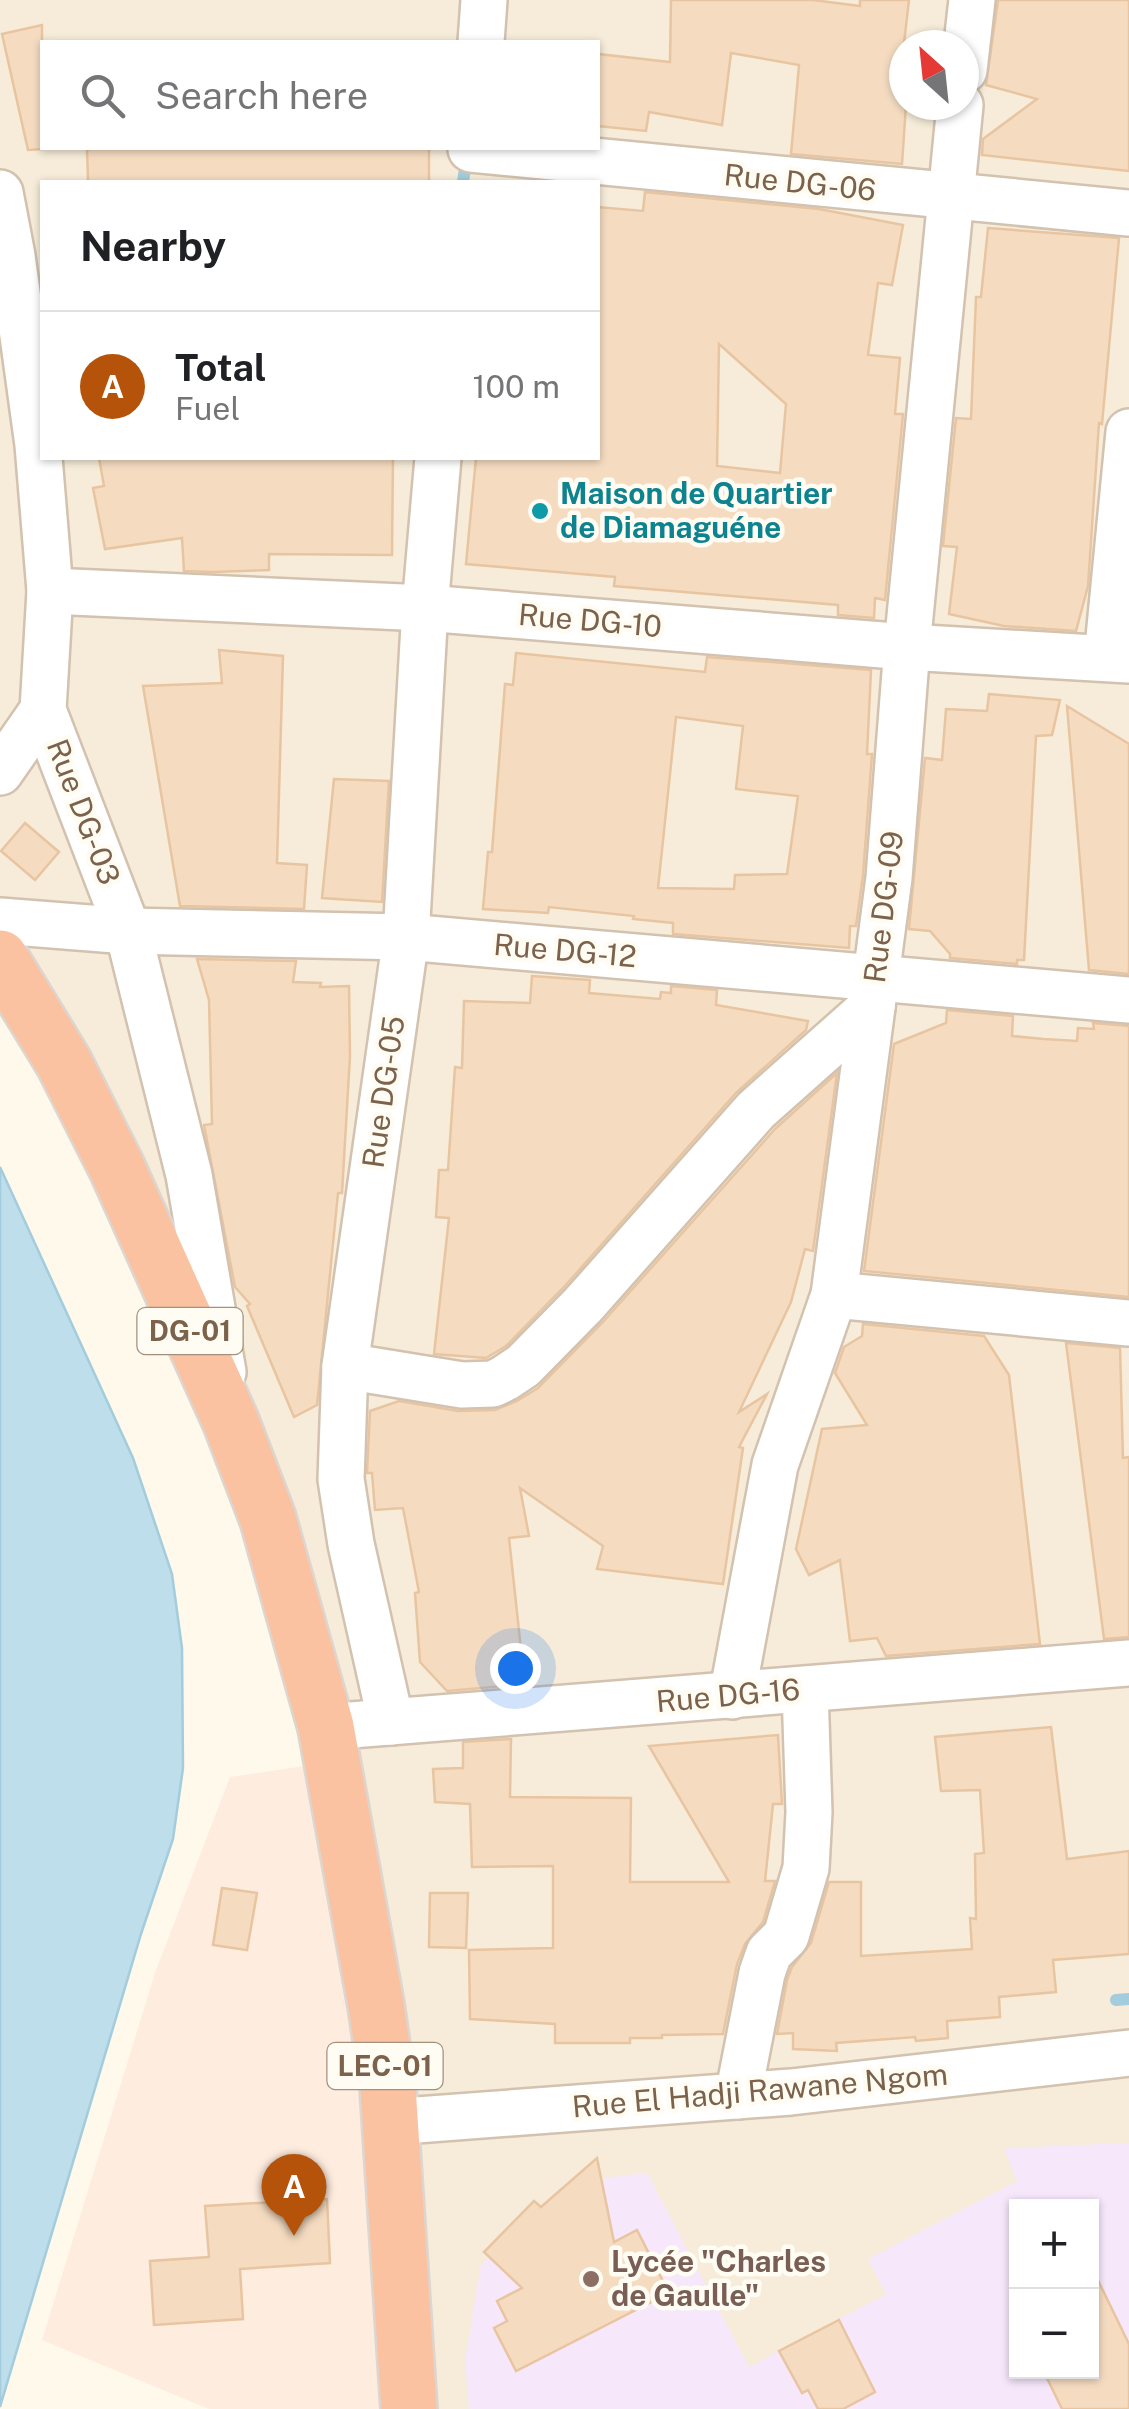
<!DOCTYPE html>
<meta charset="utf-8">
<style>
:root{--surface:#fff;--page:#f6f6f6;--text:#202124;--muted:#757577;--line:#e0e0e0;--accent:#b45309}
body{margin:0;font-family:"Public Sans",sans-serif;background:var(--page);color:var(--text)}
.controls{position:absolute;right:30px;bottom:30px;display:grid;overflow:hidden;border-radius:0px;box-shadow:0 2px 8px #0004}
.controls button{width:90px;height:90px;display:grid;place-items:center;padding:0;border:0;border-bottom:2px solid var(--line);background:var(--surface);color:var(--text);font:50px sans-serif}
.compass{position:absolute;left:889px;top:30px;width:90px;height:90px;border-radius:50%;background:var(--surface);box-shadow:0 2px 8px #0004;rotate:333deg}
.you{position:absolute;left:515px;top:1668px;width:35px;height:35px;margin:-25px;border:8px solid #fff;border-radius:50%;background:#1a73e8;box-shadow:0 0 0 15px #1a73e833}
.badge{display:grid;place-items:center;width:65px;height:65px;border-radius:50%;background:var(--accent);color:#fff;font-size:32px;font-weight:700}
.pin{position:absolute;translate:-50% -82px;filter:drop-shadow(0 2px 5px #0008)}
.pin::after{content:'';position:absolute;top:52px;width:35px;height:30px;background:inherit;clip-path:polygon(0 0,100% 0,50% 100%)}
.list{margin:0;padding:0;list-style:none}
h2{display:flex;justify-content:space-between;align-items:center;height:130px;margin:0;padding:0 40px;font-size:42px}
h2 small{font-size:32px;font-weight:400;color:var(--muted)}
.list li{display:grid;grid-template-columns:65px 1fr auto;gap:30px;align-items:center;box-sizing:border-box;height:150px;padding:0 40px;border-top:2px solid var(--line)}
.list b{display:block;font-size:38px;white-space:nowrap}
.list p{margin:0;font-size:32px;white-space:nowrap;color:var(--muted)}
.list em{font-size:32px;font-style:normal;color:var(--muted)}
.icon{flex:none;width:55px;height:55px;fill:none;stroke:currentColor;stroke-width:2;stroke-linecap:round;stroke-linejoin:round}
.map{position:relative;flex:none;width:1129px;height:2409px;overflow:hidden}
.search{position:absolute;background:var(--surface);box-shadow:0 2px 8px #0004;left:40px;top:40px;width:560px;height:110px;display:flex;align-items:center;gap:25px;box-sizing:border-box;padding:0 35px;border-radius:0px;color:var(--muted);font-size:38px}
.panel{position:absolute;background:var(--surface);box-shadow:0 2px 8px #0004;left:40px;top:180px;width:560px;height:280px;border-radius:0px}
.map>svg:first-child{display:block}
.residential{fill:#f6ecd9;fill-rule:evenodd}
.commercial{fill:#feecdf}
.education{fill:#f6e7fb;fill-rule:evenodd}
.water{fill:#bddeea;stroke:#a3ccdc;stroke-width:2.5}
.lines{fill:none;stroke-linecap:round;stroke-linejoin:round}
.stream{stroke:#a3ccdc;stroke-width:12}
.building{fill:#f5dcc1;stroke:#e8c5a0;stroke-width:2.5;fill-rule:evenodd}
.minor-casing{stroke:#d2c2af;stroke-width:50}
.highway-casing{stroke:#ddd6d0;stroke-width:60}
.minor{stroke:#fff;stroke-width:45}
.highway{stroke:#fac2a0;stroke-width:55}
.culture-dot{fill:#0f9aa8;stroke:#fffcf3;stroke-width:4}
.education-dot{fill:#8d6e63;stroke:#fffcf3;stroke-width:4}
.labels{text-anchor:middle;stroke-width:9;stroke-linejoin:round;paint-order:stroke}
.shield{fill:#fffcf3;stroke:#a3907d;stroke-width:2.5}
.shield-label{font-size:28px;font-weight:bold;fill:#7c624b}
.street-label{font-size:30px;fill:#7c624b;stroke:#fffcf3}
.culture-label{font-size:30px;font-weight:bold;fill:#0d838f;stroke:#fffcf3;text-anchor:start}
.education-label{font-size:30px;font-weight:bold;fill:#785e54;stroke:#fffcf3;text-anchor:start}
</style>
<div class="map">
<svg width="1129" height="2409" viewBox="0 0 1129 2409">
<rect width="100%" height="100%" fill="#fef9eb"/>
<!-- residential -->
<path class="residential" d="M0,0H1129V2409H436L304,1554L242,1372L0,916ZM42,42H598V148H42ZM904,45H964V105H904ZM42,182H598V458H42ZM1016,2206H1092V2372H1016Z"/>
<!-- commercial -->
<polygon class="commercial" points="312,1765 387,2088 384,2409 209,2409 42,2340 155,1973 230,1777"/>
<!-- education -->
<path class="education" d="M1129,2143V2409H469L465,2362L481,2265L568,2182L647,2173L749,2367L886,2294L868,2259L1017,2181L1004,2148ZM1016,2206H1092V2372H1016Z"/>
<!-- water -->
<polygon class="water" points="0,1167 133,1458 172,1574 182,1648 183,1768 173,1839 141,1934 0,2407"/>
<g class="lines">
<!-- stream -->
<g class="stream">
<polyline points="463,182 467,155"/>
<polyline points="1116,2000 1129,1999"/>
</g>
</g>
<!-- building -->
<g class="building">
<polygon points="671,0 813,0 860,6 860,0 909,0 899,86 904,86 906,105 902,164 791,154 799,65 731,53 722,125 649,112 646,131 598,126 598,54 670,62"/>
<polygon points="998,0 1129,0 1129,171 982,155 983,139 1037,99 986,85"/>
<polygon points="42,25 42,149 28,150 2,34"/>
<polygon points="87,148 429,148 429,182 88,182"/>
<path d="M645,192L819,209L903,225L892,285L878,283L868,355L900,358L895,414H903L885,600L875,598L874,618L838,615V605L614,586L615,577L466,564L476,458H598V207L643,211ZM719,344L786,404L780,473L717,466Z"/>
<polygon points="988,228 1119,238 1102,424 1099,423 1088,586 1076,631 1004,626 949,614 957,547 943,546 956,418 971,419 976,297 981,297"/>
<polygon points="99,458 393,458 392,555 269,554 269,570 213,572 184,571 182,538 105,549 93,488 104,486"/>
<polygon points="219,650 283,656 277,863 307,865 304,909 180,906 143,686 222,683"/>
<path d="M516,653L705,672L707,657L871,670L867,754H872L863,875L856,926H850L849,948L673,934V923L633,919L634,916L549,907L548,913L483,909L488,852H492L505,684L513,685ZM676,717L743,726L736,789L798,796L787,874L735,875L734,889L658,888Z"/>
<polygon points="989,694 1060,700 1052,735 1036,736 1024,960 1017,960 1017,964 950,958 950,954 930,931 909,929 925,758 942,760 946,709 987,711"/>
<polygon points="1067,706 1129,744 1129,974 1089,970"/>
<polygon points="334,779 389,781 382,902 322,898"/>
<polygon points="25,823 59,852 35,880 1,851"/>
<polygon points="197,959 296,961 293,982 321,983 320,987 349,986 350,1056 342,1193 338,1193 317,1405 294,1417 247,1306 250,1304 235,1287 204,1125 212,1124 209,1000"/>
<polygon points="532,976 590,980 589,993 660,999 661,992 671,993 671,986 717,990 716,1005 808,1021 806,1030 736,1093 564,1287 506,1346 486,1358 434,1354 449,1218 436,1217 439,1170 448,1170 455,1067 462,1068 464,1001 530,1003"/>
<polygon points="947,1010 1013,1016 1012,1036 1044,1039 1077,1041 1078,1028 1094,1029 1093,1023 1129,1026 1129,1297 864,1271 894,1044 946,1023"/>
<polygon points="837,1073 813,1251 805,1249 791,1302 739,1412 767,1394 739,1447 743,1448 723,1584 597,1569 603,1546 520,1488 529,1536 509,1538 522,1659 512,1660 517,1685 447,1691 420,1662 415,1593 419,1592 403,1508 375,1510 372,1473 367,1473 370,1411 399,1401 458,1411 495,1410 517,1401 538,1388 603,1322 775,1129"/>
<polygon points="863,1324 984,1336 1009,1375 1040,1644 886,1656 877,1638 850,1641 840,1560 809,1575 796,1549 822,1429 867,1425 835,1373 844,1347 862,1336"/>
<polygon points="1066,1343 1120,1348 1123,1458 1129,1457 1129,1637 1104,1639"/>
<polygon points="1051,1727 1067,1859 1129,1851 1129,1954 1053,1960 1056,1992 999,1997 1000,2017 947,2021 948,2038 916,2041 915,2037 836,2043 837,2051 793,2049 793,2033 777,2034 787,1980 792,1967 811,1943 829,1882 861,1882 861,1956 972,1949 970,1918 976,1919 975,1854 984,1853 980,1790 941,1791 935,1737"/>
<polygon points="778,1735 782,1804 773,1804 765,1881 775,1881 763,1922 745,1944 737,1964 723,2034 662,2035 662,2038 630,2038 630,2043 555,2043 555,2024 470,2019 469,1950 553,1948 553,1866 472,1867 470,1804 435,1802 433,1769 463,1768 463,1742 511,1739 510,1797 631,1798 630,1882 729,1882 649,1746"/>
<polygon points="222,1888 257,1893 247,1950 213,1945"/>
<polygon points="430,1893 468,1893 466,1948 429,1947"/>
<polygon points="597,2158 614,2242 637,2230 669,2293 516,2371 494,2328 507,2321 497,2301 522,2288 484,2252 534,2201 541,2207"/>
<polygon points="327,2199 330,2263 240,2269 243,2319 154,2325 150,2261 209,2257 205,2206"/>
<polygon points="1092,2268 1129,2344 1129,2409 1062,2409 1044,2372 1092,2372"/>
<polygon points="839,2320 875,2392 843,2409 818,2409 808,2390 802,2393 779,2351"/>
</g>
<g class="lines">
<defs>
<g id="minor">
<polyline points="481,42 484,0"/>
<polyline points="964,70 972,0"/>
<polyline points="471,149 1129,213"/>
<polyline points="0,193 12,256 38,445 50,591 43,710 128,931 189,1175 223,1372"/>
<polyline points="50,591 425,608 907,647 1129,660"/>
<polyline points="1107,658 1129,432"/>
<polyline points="0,772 43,710"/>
<polyline points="0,921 128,931 406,937 1129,1000"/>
<polyline points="834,1295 1129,1323"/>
<polyline points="345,1366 462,1385 493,1384 505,1378 523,1366 583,1305 756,1110 872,1007"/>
<polyline points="732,1696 775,1465 834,1295 889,878 907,647 960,105"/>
<polyline points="391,1722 351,1544 341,1479 345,1366 406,937 425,608 438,458"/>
<polyline points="326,1727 1129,1663"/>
<polyline points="738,2096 762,1973 769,1953 786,1936 806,1868 809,1812 805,1690"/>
<polyline points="390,2122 791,2092 1129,2053"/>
</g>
<polyline id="highway" points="0,958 64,1063 117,1168 231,1422 268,1519 326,1727 376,2005 388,2087 409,2409"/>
</defs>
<!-- minor casing -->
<use href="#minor" class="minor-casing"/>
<!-- highway casing -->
<use href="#highway" class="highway-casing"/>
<!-- minor -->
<use href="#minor" class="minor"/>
<!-- highway -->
<use href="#highway" class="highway"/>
</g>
<!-- markers -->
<circle class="culture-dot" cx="540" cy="511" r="10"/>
<circle class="education-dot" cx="591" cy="2279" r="10"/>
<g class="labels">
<!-- shield labels -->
<g class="shield">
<rect x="137.5" y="1308" width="105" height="46" rx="8"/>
<rect x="327.5" y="2043" width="115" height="46" rx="8"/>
</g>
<g class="shield-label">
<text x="190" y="1341">DG-01</text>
<text x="385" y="2076">LEC-01</text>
</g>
<!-- street labels -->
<g class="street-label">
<text transform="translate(800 183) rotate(6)" y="10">Rue DG-06</text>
<text transform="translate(590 621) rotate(5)" y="10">Rue DG-10</text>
<text transform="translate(83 812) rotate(69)" y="10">Rue DG-03</text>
<text transform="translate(884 907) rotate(-83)" y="10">Rue DG-09</text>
<text transform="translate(565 951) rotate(5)" y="10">Rue DG-12</text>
<text transform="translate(384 1092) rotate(-82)" y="10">Rue DG-05</text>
<text transform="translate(728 1696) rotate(-5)" y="10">Rue DG-16</text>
<text transform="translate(760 2091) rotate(-5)" y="10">Rue El Hadji Rawane Ngom</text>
</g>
<!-- culture labels -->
<g class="culture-label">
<text x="560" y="504">Maison de Quartier<tspan x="560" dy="34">de Diamaguéne</tspan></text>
</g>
<!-- education labels -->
<g class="education-label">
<text x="611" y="2272">Lycée "Charles<tspan x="611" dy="34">de Gaulle"</tspan></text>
</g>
</g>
</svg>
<div class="controls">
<button>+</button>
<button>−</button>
</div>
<svg class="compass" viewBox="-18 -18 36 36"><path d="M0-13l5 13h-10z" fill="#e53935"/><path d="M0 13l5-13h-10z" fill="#757577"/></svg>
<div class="you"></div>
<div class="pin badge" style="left:294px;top:2236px">A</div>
<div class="search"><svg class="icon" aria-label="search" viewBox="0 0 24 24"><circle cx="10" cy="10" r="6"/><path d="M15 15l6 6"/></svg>Search here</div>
<section class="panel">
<h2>Nearby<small></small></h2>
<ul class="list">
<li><span class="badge">A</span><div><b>Total</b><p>Fuel</p></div><em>100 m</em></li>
</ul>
</section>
</div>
